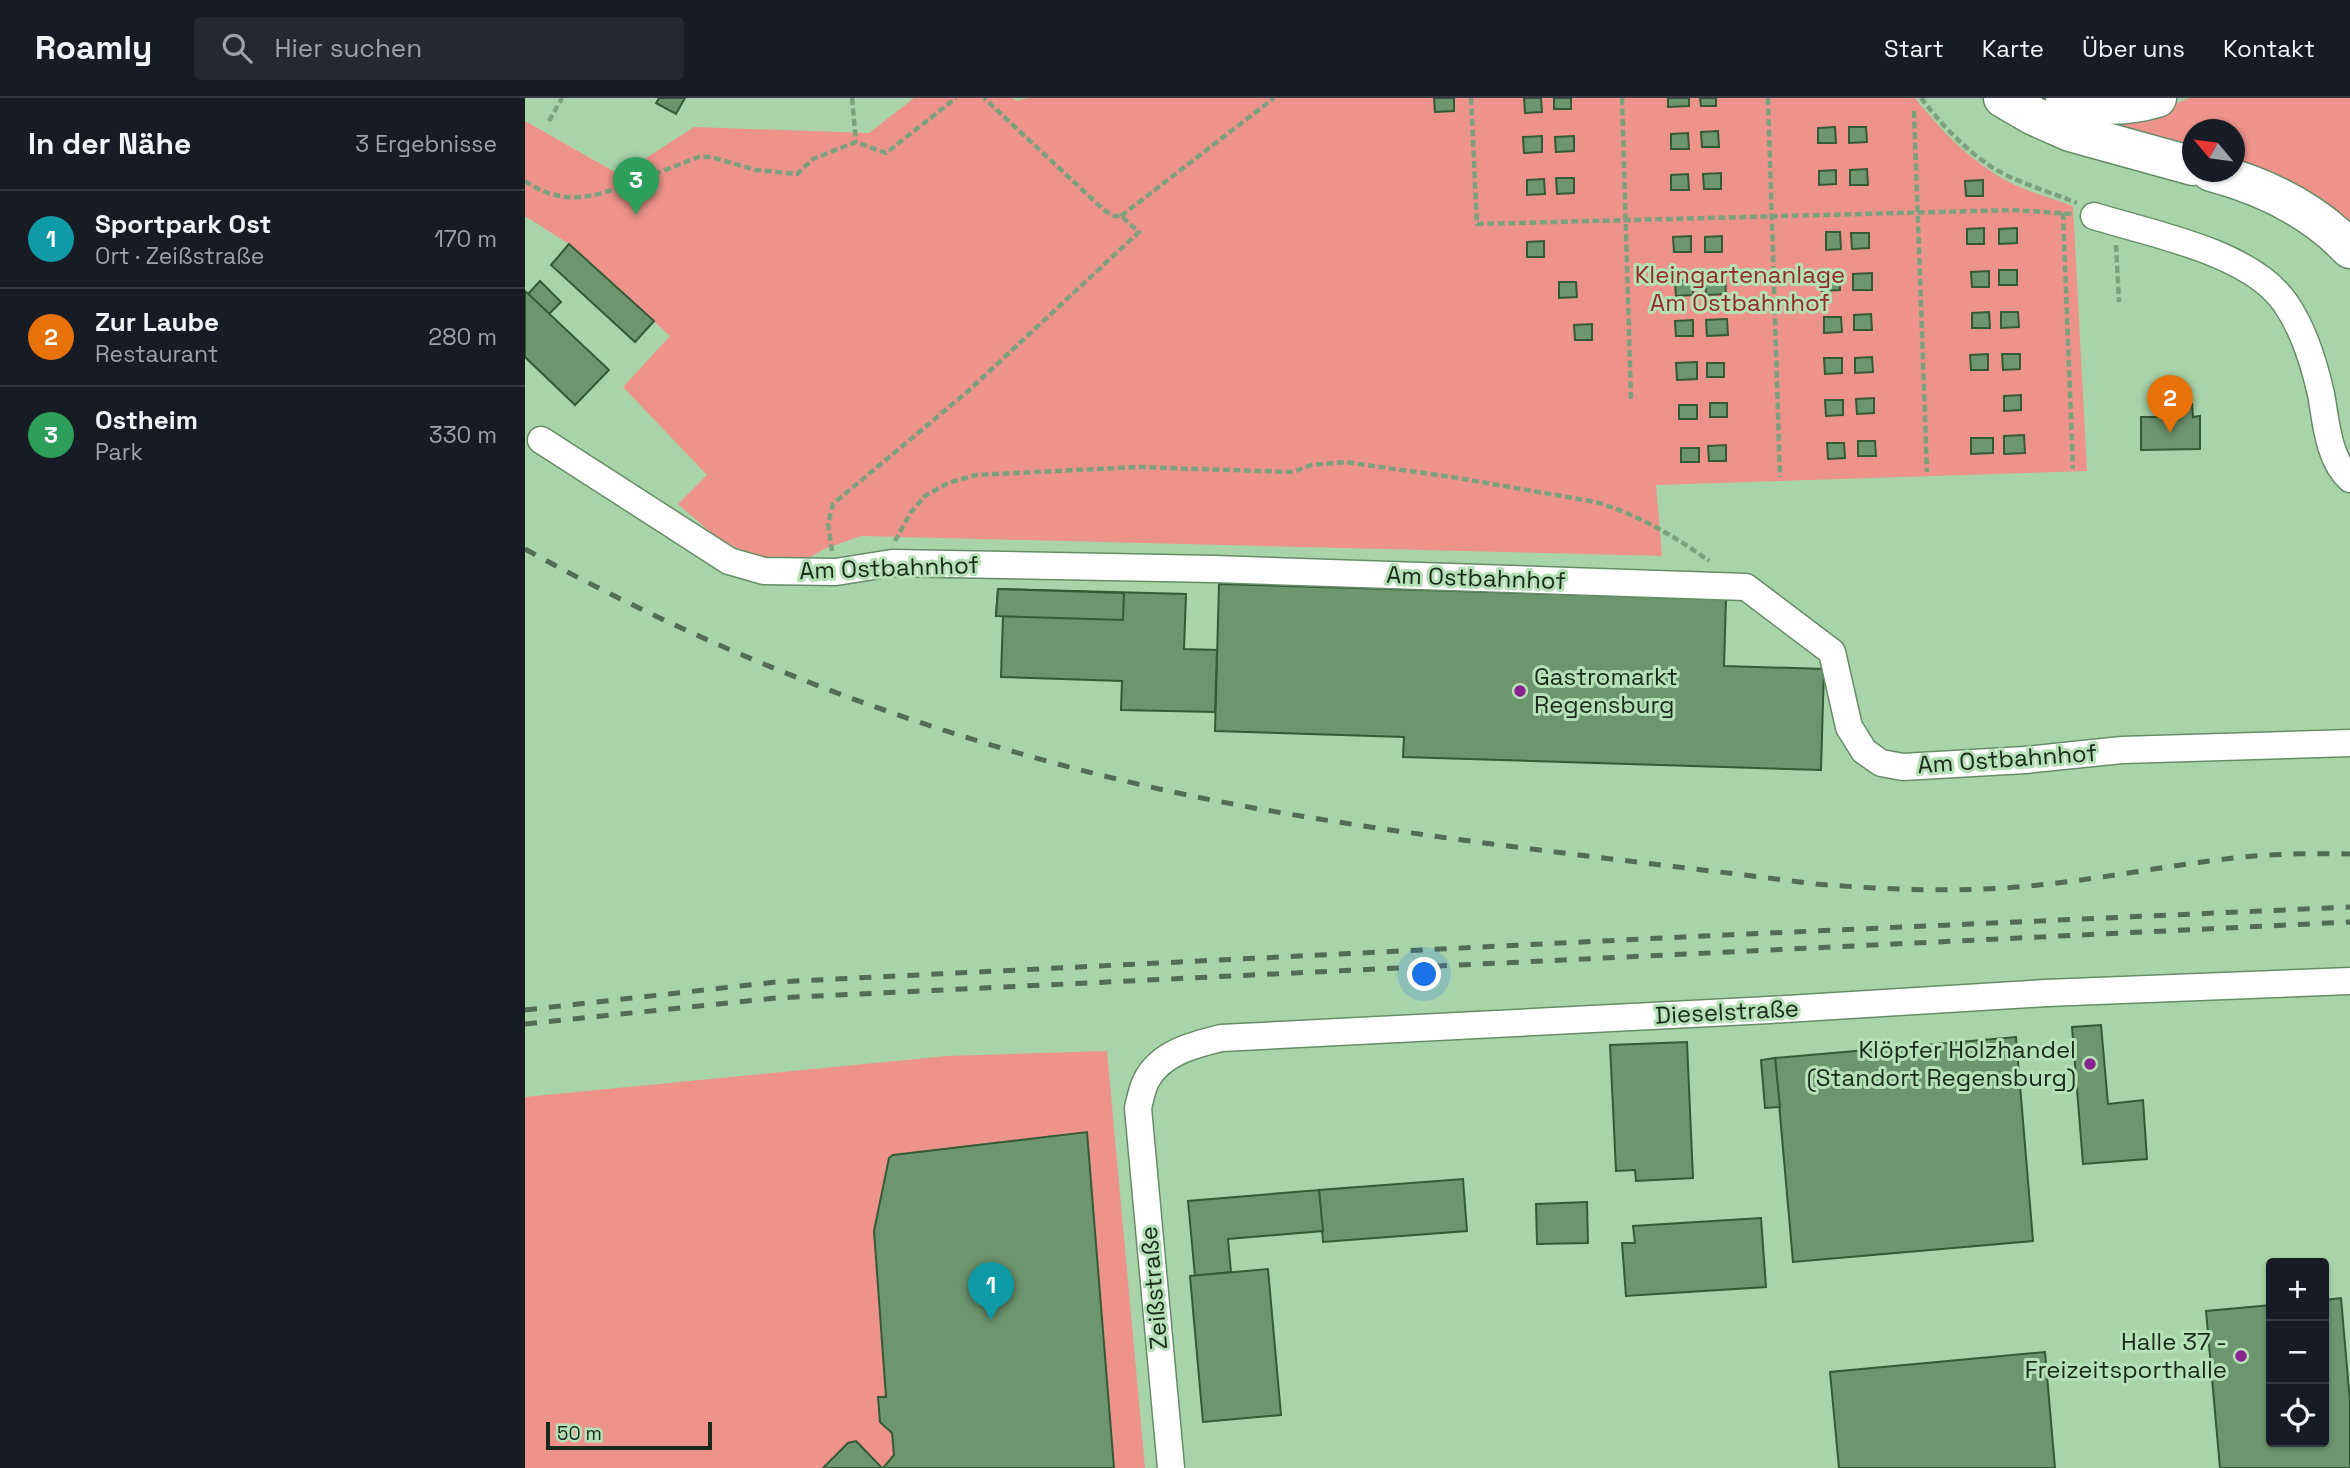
<!DOCTYPE html>
<html lang="de">
<meta charset="utf-8">
<style>
:root{--surface:#171b24;--page:#242831;--text:#f1f3f6;--muted:#9ea1a6;--line:#363941;--accent:#c196c7}
body{margin:0;font-family:"Space Grotesk",sans-serif;background:var(--page);color:var(--text)}
.controls{position:absolute;right:21px;bottom:21px;display:grid;overflow:hidden;border-radius:7px;box-shadow:0 2px 5px #0004}
.controls button{width:63px;height:63px;display:grid;place-items:center;padding:0;border:0;border-bottom:2px solid var(--line);background:var(--surface);color:var(--text);font:35px sans-serif}
.compass{position:absolute;left:1657px;top:21px;width:63px;height:63px;border-radius:50%;background:var(--surface);box-shadow:0 2px 5px #0004;rotate:299deg}
.scale{position:absolute;left:21px;bottom:18px;width:166px;box-sizing:border-box;padding-left:7px;border:4px solid #1a2a1a;border-top:0;font-size:19px;line-height:24px;white-space:nowrap;color:#1a2a1a;-webkit-text-stroke:5px #b6e1b7;paint-order:stroke}
.you{position:absolute;left:900px;top:877px;width:24px;height:24px;margin:-18px;border:5px solid #fff;border-radius:50%;background:#1a73e8;box-shadow:0 0 0 10px #1a73e833}
.badge{display:grid;place-items:center;width:46px;height:46px;border-radius:50%;background:var(--accent);color:#fff;font-size:23px;font-weight:700}
.pin{position:absolute;translate:-50% -58px;filter:drop-shadow(0 2px 4px #0008)}
.pin::after{content:'';position:absolute;top:37px;width:24px;height:21px;background:inherit;clip-path:polygon(0 0,100% 0,50% 100%)}
.list{margin:0;padding:0;list-style:none}
h2{display:flex;justify-content:space-between;align-items:center;height:91px;margin:0;padding:0 28px;font-size:30px}
h2 small{font-size:23px;font-weight:400;color:var(--muted)}
.list li{display:grid;grid-template-columns:46px 1fr auto;gap:21px;align-items:center;box-sizing:border-box;height:98px;padding:0 28px;border-top:2px solid var(--line)}
.list b{display:block;font-size:26px;white-space:nowrap}
.list p{margin:0;font-size:23px;white-space:nowrap;color:var(--muted)}
.list em{font-size:23px;font-style:normal;color:var(--muted)}
.icon{flex:none;width:38px;height:38px;fill:none;stroke:currentColor;stroke-width:2;stroke-linecap:round;stroke-linejoin:round}
.map{position:relative;flex:none;width:1825px;height:1370px;overflow:hidden}
header{display:flex;align-items:center;gap:42px;box-sizing:border-box;height:98px;padding:0 35px;background:var(--surface);border-bottom:2px solid var(--line)}
header strong{font-size:33px}
nav{display:flex;gap:38px;margin-inline-start:auto;font-size:24px}
.search{width:490px;height:63px;background:var(--page);display:flex;align-items:center;gap:18px;box-sizing:border-box;padding:0 24px;border-radius:7px;color:var(--muted);font-size:26px}
main{display:flex}
aside{flex:1;background:var(--surface)}
.map>svg:first-child{display:block}
.green{fill:#ee938b}
.building{fill:#6d956e;stroke:#345a36;stroke-width:2}
.lines{fill:none;stroke-linecap:round;stroke-linejoin:round}
.minor-casing{stroke:#658d66;stroke-width:29}
.trunk-casing{stroke:#658d66;stroke-width:41}
.path{stroke:#7da07e;stroke-width:4.5;stroke-dasharray:7 3.5;stroke-linecap:butt}
.minor{stroke:#fff;stroke-width:26}
.trunk{stroke:#fff;stroke-width:38}
.rail{stroke:#526d53;stroke-width:5;stroke-dasharray:12 12;stroke-linecap:butt}
.poi-dot{fill:#87248d;stroke:#b6e1b7;stroke-width:2.5}
.labels{text-anchor:middle;stroke-width:6;stroke-linejoin:round;paint-order:stroke}
.park-label{font-size:24px;fill:#932a28;stroke:#b6e1b7}
.street-label{font-size:24px;fill:#1a2a1a;stroke:#b6e1b7}
.poi-label{font-size:24px;fill:#1a2a1a;stroke:#b6e1b7;text-anchor:end}
</style>
<header>
<strong>Roamly</strong>
<div class="search"><svg class="icon" aria-label="search" viewBox="0 0 24 24"><circle cx="10" cy="10" r="6"/><path d="M15 15l6 6"/></svg>Hier suchen</div>
<nav><a>Start</a><a>Karte</a><a>Über uns</a><a>Kontakt</a></nav>
</header>
<main>
<aside>
<h2>In der Nähe<small>3 Ergebnisse</small></h2>
<ul class="list">
<li><span class="badge" style="background:#0f9aa8">1</span><div><b>Sportpark Ost</b><p>Ort · Zeißstraße</p></div><em>170 m</em></li>
<li><span class="badge" style="background:#e8710a">2</span><div><b>Zur Laube</b><p>Restaurant</p></div><em>280 m</em></li>
<li><span class="badge" style="background:#2e9e5b">3</span><div><b>Ostheim</b><p>Park</p></div><em>330 m</em></li>
</ul>
</aside>
<div class="map">
<svg width="1825" height="1370" viewBox="0 0 1825 1370">
<rect width="100%" height="100%" fill="#a9d4aa"/>
<!-- green -->
<g class="green">
<path d="M389,0H488L491,3L503,0H1390C1417,33 1444,62 1482,83C1502,94 1527,100 1548,108L1562,373L1131,387L1137,458L336,438L299,451L282,461L250,462L229,459L191,439L153,406L182,377L98,289L145,238L44,146L0,118V23L95,77L169,29L344,35Z"/>
<polygon points="1665,0 1825,0 1825,134 1710,69 1710,32 1668,32 1667,58 1551,16 1631,13"/>
<polygon points="582,953 620,1370 0,1370 0,999 422,958"/>
</g>
<!-- building -->
<g class="building">
<polygon points="134,0 160,0 151,16 131,5"/>
<polygon points="909,0 929,0 929,13 910,14"/>
<polygon points="999,0 1016,0 1017,14 1000,15"/>
<rect x="1029" y="0" width="17" height="11"/>
<polygon points="1143,0 1164,0 1164,8 1143,9"/>
<polygon points="1175,0 1191,0 1191,8 1176,8"/>
<polygon points="1310,29 1311,45 1293,45 1293,30"/>
<polygon points="1324,29 1341,29 1342,44 1324,45"/>
<polygon points="1193,33 1194,49 1177,49 1176,34"/>
<polygon points="1163,35 1164,51 1146,51 1146,36"/>
<polygon points="1017,38 1017,54 999,55 998,39"/>
<polygon points="1049,38 1049,53 1031,54 1030,39"/>
<polygon points="1342,71 1343,87 1325,87 1325,72"/>
<polygon points="1311,72 1311,86 1294,87 1294,73"/>
<polygon points="1196,75 1196,91 1179,91 1178,76"/>
<polygon points="1163,76 1164,92 1146,92 1146,77"/>
<polygon points="1031,80 1049,80 1049,95 1032,96"/>
<polygon points="1019,81 1020,96 1002,97 1002,82"/>
<polygon points="1458,82 1458,98 1441,98 1440,83"/>
<polygon points="1459,130 1459,146 1442,146 1442,131"/>
<polygon points="1492,130 1492,145 1474,146 1474,131"/>
<polygon points="1301,134 1315,134 1316,151 1301,152"/>
<polygon points="1326,135 1344,135 1344,150 1327,151"/>
<polygon points="1166,138 1166,154 1149,154 1148,139"/>
<polygon points="1197,138 1197,154 1180,154 1180,139"/>
<polygon points="1019,143 1019,159 1002,159 1002,144"/>
<polygon points="44,146 129,223 110,244 26,167"/>
<rect x="1474" y="172" width="18" height="15"/>
<polygon points="1464,173 1464,189 1447,189 1446,174"/>
<polygon points="1347,175 1347,192 1328,192 1328,176"/>
<polygon points="1314,177 1315,192 1297,193 1297,178"/>
<polygon points="1180,178 1200,178 1201,196 1181,197"/>
<polygon points="1168,182 1168,197 1151,198 1150,183"/>
<polygon points="15,183 36,204 24,216 3,196"/>
<polygon points="1034,184 1051,184 1052,199 1034,200"/>
<polygon points="0,193 84,272 50,307 0,259"/>
<polygon points="1464,214 1465,230 1447,230 1447,215"/>
<polygon points="1476,214 1493,214 1494,229 1476,230"/>
<polygon points="1346,216 1347,232 1329,232 1329,217"/>
<polygon points="1299,219 1316,219 1317,234 1299,235"/>
<polygon points="1202,221 1203,237 1182,238 1181,222"/>
<polygon points="1168,222 1168,238 1151,238 1150,223"/>
<polygon points="1067,226 1067,242 1050,242 1049,227"/>
<polygon points="1463,256 1463,272 1446,272 1445,257"/>
<polygon points="1477,256 1495,256 1495,271 1478,272"/>
<polygon points="1347,259 1348,274 1330,275 1330,260"/>
<polygon points="1299,260 1317,260 1317,275 1300,276"/>
<polygon points="1172,264 1172,281 1152,282 1151,265"/>
<rect x="1182" y="265" width="17" height="14"/>
<polygon points="1496,297 1496,312 1479,313 1479,298"/>
<polygon points="1349,300 1349,315 1332,316 1331,301"/>
<polygon points="1300,302 1318,302 1318,317 1301,318"/>
<rect x="1185" y="305" width="17" height="14"/>
<polygon points="1646,306 1667,306 1668,319 1675,318 1675,351 1616,352 1616,319 1646,319"/>
<rect x="1154" y="307" width="18" height="14"/>
<polygon points="1499,337 1500,355 1479,356 1479,338"/>
<polygon points="1446,340 1468,340 1468,355 1446,356"/>
<polygon points="1333,343 1350,343 1351,358 1333,358"/>
<polygon points="1302,345 1319,345 1320,360 1303,361"/>
<polygon points="1201,347 1201,363 1184,363 1183,348"/>
<rect x="1156" y="350" width="18" height="14"/>
<polygon points="694,486 1201,501 1199,568 1299,571 1296,672 878,659 879,639 690,633"/>
<polygon points="473,491 661,496 659,551 692,552 690,614 596,612 597,583 476,579 478,518 471,518"/>
<polygon points="473,491 599,495 598,522 471,518"/>
<polygon points="1576,927 1583,1006 1618,1002 1622,1061 1558,1066 1547,929"/>
<polygon points="1491,939 1508,1143 1268,1164 1250,960"/>
<polygon points="1162,944 1168,1080 1111,1083 1110,1072 1091,1073 1085,947"/>
<polygon points="1250,960 1255,1009 1240,1010 1236,962"/>
<polygon points="562,1034 589,1370 358,1370 369,1357 367,1335 355,1324 353,1299 361,1299 349,1133 364,1060 368,1057"/>
<polygon points="938,1081 942,1133 798,1144 794,1092"/>
<polygon points="794,1092 798,1133 703,1141 706,1174 670,1178 663,1103"/>
<polygon points="1062,1104 1063,1145 1012,1146 1011,1106"/>
<polygon points="1236,1120 1241,1189 1101,1198 1097,1145 1110,1145 1108,1128"/>
<polygon points="743,1171 756,1317 678,1324 665,1178"/>
<polygon points="1816,1200 1825,1304 1825,1370 1695,1370 1681,1213 1746,1207 1746,1344 1799,1344 1799,1202"/>
<polygon points="1520,1254 1530,1370 1314,1370 1305,1274"/>
<polygon points="331,1343 357,1370 298,1370 323,1345"/>
</g>
<g class="lines">
<defs>
<g id="minor">
<path d="M1569,118C1626,136 1727,154 1761,206C1779,232 1789,265 1796,296C1801,323 1803,361 1825,381"/>
<polyline points="16,342 204,463 239,473 311,474 367,465 689,471 1221,489 1307,554 1324,629 1339,653 1356,665 1378,669 1500,662 1597,652 1825,645"/>
<path d="M646,1370L613,1010C615,1002 617,991 621,983C635,955 668,947 696,940L1244,912L1521,895L1825,883"/>
</g>
<g id="trunk">
<polyline points="1478,0 1509,18 1545,34 1668,68"/>
<path d="M1540,0C1575,8 1597,10 1632,0"/>
<path d="M1686,74C1739,88 1787,111 1825,151"/>
</g>
</defs>
<!-- minor casing -->
<use href="#minor" class="minor-casing"/>
<!-- trunk casing -->
<use href="#trunk" class="trunk-casing"/>
<!-- path -->
<g class="path">
<polyline points="327,0 331,44"/>
<polyline points="946,0 952,126 1488,112 1547,116"/>
<polyline points="1097,0 1106,301"/>
<polyline points="1243,0 1255,379"/>
<path d="M1396,0C1420,31 1449,62 1485,79C1507,89 1530,96 1552,105"/>
<polyline points="1389,13 1402,374"/>
<polyline points="24,23 37,0"/>
<path d="M0,83C40,110 71,99 113,82C133,75 153,67 173,59H186L231,72L272,76L288,61L331,44L361,55L431,0"/>
<polyline points="1538,115 1548,371"/>
<polyline points="596,118 749,0"/>
<polyline points="1591,147 1594,204"/>
<path d="M370,443L386,414L400,398L423,385L451,377L612,369L768,374L786,367L821,364L933,380L1071,404C1111,416 1150,438 1184,463"/>
<polyline points="307,453 303,426 308,406 442,294 614,134 596,118 589,118 579,112 459,0"/>
</g>
<!-- minor -->
<use href="#minor" class="minor"/>
<!-- trunk -->
<use href="#trunk" class="trunk"/>
<!-- rail -->
<g class="rail">
<path d="M0,451C226,576 474,664 729,710C915,743 1103,762 1291,786C1353,791 1414,794 1477,790C1549,786 1620,771 1692,762C1736,756 1781,755 1825,756"/>
<polyline points="0,912 251,884 1178,838 1825,809"/>
<polyline points="0,926 251,900 1825,824"/>
</g>
</g>
<!-- markers -->
<g class="poi-dot">
<circle cx="995" cy="593" r="7"/>
<circle cx="1565" cy="966" r="7"/>
<circle cx="1716" cy="1258" r="7"/>
</g>
<g class="labels">
<!-- park labels -->
<g class="park-label">
<text x="1215" y="185">Kleingartenanlage<tspan x="1215" dy="28">Am Ostbahnhof</tspan></text>
</g>
<!-- street labels -->
<g class="street-label">
<text transform="translate(364 470) rotate(-2)" y="8">Am Ostbahnhof</text>
<text transform="translate(951 480) rotate(2)" y="8">Am Ostbahnhof</text>
<text transform="translate(1482 661) rotate(-4)" y="8">Am Ostbahnhof</text>
<text transform="translate(1202 914) rotate(-3)" y="8">Dieselstraße</text>
<text transform="translate(629 1190) rotate(-95)" y="8">Zeißstraße</text>
</g>
<!-- poi labels -->
<g class="poi-label">
<text x="1009" y="587" text-anchor="start">Gastromarkt<tspan x="1009" dy="28">Regensburg</tspan></text>
<text x="1551" y="960">Klöpfer Holzhandel<tspan x="1551" dy="28">(Standort Regensburg)</tspan></text>
<text x="1702" y="1252">Halle 37 -<tspan x="1702" dy="28">Freizeitsporthalle</tspan></text>
</g>
</g>
</svg>
<div class="controls">
<button>+</button>
<button>−</button>
<button><svg class="icon" aria-label="locate" viewBox="0 0 24 24"><circle cx="12" cy="12" r="6"/><path d="M12 2v4M12 18v4M2 12h4M18 12h4"/></svg></button>
</div>
<svg class="compass" viewBox="-18 -18 36 36"><path d="M0-13l5 13h-10z" fill="#e53935"/><path d="M0 13l5-13h-10z" fill="#9ea1a6"/></svg>
<div class="scale">50 m</div>
<div class="you"></div>
<div class="pin badge" style="left:466px;top:1222px;background:#0f9aa8">1</div>
<div class="pin badge" style="left:1645px;top:335px;background:#e8710a">2</div>
<div class="pin badge" style="left:111px;top:117px;background:#2e9e5b">3</div>
</div>
</main>
